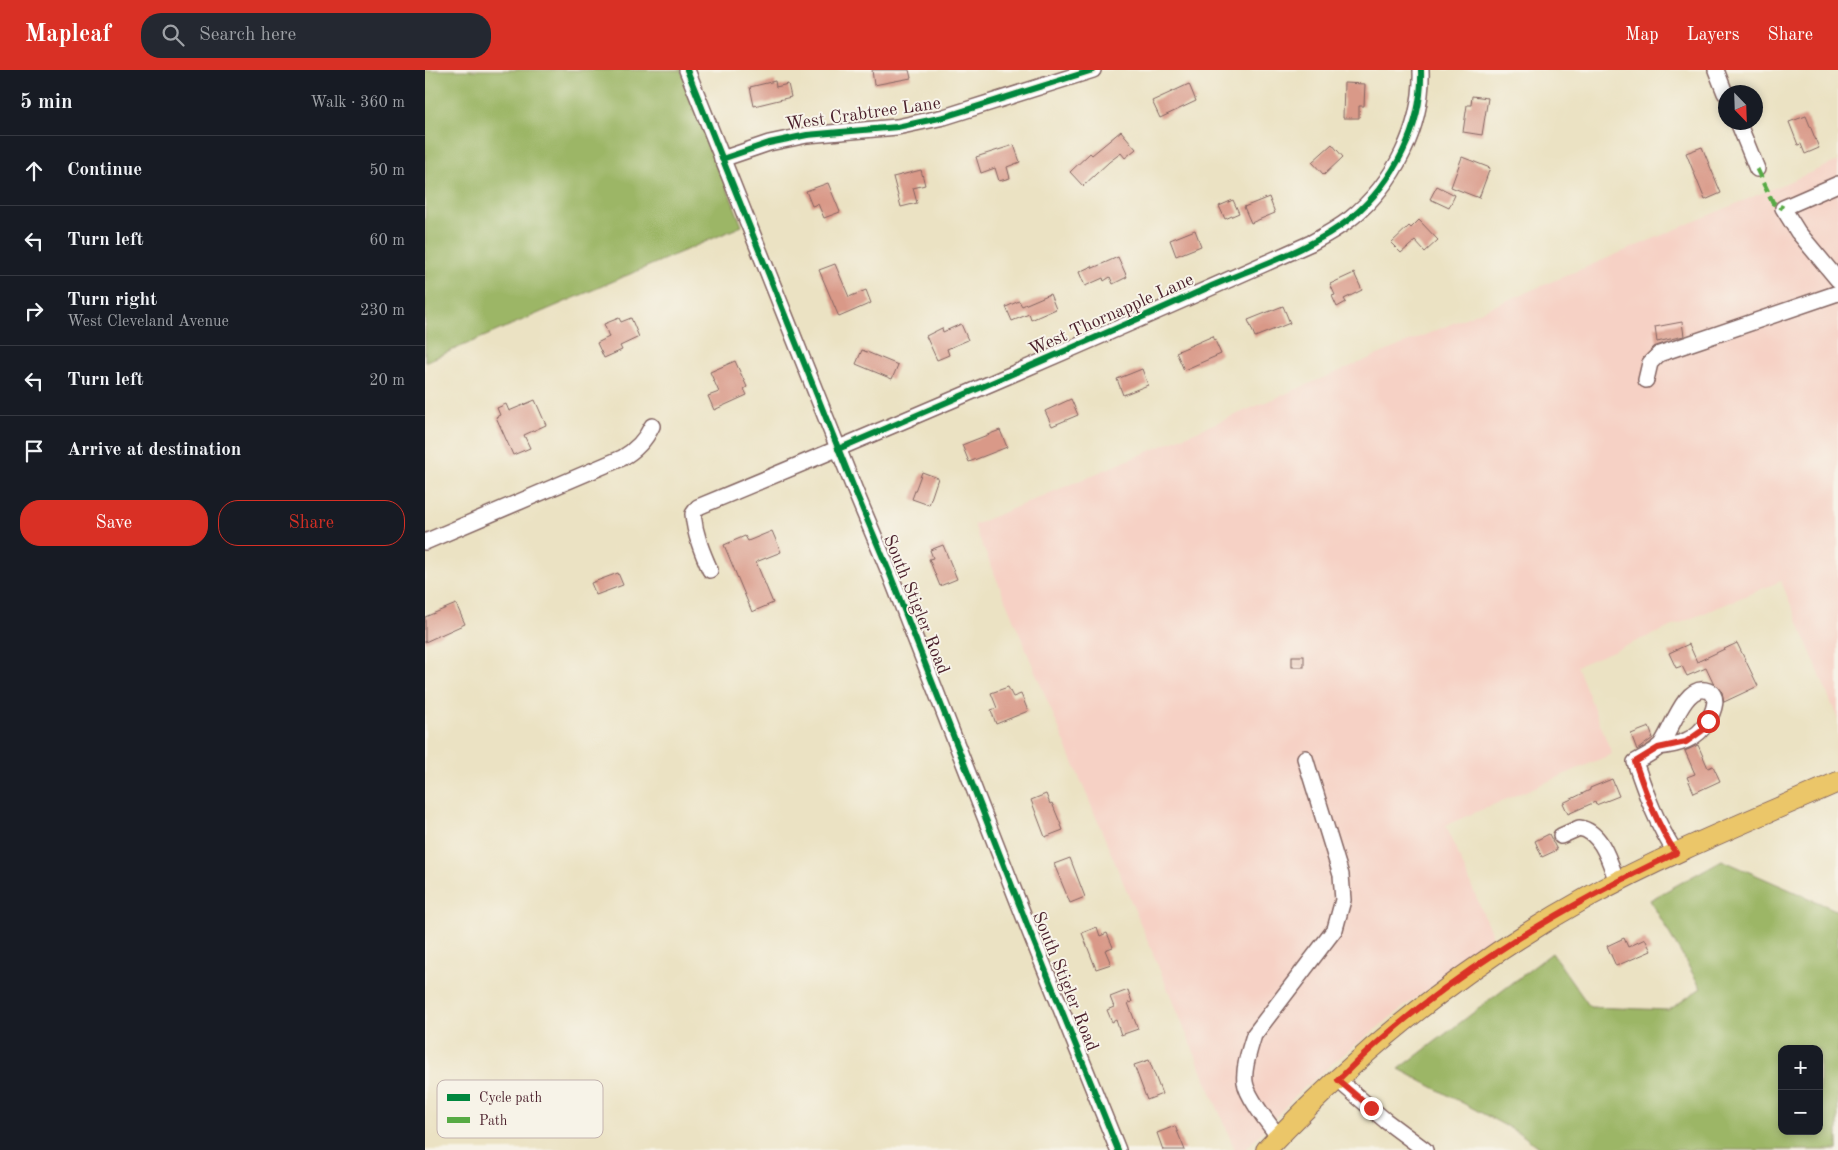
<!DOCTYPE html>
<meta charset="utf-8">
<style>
:root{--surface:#171b24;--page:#242831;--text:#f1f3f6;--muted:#9ea1a6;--line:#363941;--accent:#d93025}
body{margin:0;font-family:"Old Standard TT",serif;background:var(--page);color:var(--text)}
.controls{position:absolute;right:15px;bottom:15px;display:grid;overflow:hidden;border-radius:10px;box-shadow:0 2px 8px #0003}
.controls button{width:45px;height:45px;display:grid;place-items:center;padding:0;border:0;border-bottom:1px solid var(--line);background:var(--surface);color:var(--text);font:25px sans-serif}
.compass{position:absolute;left:1293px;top:15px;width:45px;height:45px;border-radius:50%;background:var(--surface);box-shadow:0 2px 8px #0003;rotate:157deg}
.stop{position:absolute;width:15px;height:15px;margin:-11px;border:4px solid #d93025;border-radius:50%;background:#fff}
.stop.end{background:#d93025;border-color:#fff;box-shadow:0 1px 5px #0008}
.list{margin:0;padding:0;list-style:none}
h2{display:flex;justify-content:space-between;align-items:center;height:65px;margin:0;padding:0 20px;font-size:21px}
h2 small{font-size:16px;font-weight:400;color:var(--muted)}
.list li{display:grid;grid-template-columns:32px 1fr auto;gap:15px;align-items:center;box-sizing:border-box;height:70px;padding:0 20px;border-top:1px solid var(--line)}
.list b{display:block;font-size:19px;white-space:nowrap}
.list p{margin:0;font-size:16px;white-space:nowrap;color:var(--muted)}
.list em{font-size:16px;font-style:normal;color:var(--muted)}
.actions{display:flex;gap:10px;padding:15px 20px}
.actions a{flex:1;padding:11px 0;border:1px solid var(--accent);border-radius:20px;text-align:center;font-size:18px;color:var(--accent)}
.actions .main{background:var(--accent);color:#fff}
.icon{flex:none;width:28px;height:28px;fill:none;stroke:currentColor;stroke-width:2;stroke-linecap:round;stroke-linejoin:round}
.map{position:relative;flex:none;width:1413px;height:1080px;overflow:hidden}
header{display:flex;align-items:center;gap:30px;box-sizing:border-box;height:70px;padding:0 25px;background:var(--accent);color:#fff}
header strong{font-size:24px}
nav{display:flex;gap:28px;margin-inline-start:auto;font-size:18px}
.search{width:350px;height:45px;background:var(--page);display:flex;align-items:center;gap:12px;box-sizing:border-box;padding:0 18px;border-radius:20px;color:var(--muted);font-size:19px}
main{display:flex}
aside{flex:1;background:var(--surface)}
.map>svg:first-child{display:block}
.built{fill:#f6d1c5}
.forest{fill:#9cb666;stroke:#736a48;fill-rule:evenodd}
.building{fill:#d99988}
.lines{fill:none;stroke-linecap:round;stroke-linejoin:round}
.minor-casing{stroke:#826360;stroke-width:18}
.major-casing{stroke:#826360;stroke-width:22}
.minor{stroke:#fff;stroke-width:15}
.major{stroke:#ebc669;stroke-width:20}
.quiet{stroke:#57aa44;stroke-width:5;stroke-dasharray:10 5;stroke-linecap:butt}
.cycleway-casing{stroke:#f7f3e8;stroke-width:9}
.cycleway{stroke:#00873e;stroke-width:6}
.route{stroke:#d93025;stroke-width:6}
.labels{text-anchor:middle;stroke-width:4;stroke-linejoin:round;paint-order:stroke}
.street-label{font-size:18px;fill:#4a1f2b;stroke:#f7f3e8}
.key{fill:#f7f3e8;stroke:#c3b3af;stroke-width:1}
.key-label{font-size:14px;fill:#4a1f2b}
</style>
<header>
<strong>Mapleaf</strong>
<div class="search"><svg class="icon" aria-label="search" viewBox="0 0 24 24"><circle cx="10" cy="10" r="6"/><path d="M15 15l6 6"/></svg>Search here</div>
<nav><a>Map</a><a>Layers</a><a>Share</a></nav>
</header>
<main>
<aside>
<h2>5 min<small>Walk · 360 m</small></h2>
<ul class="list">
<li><svg class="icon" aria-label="ahead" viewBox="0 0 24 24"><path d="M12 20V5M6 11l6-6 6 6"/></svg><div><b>Continue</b></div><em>50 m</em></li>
<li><svg class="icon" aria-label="left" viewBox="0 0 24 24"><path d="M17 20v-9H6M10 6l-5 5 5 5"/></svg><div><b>Turn left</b></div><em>60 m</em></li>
<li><svg class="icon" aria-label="right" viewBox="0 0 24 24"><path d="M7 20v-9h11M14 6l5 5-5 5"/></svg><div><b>Turn right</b><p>West Cleveland Avenue</p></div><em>230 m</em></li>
<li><svg class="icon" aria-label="left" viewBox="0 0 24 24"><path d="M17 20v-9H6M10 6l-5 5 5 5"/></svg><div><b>Turn left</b></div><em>20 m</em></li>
<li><svg class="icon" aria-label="arrive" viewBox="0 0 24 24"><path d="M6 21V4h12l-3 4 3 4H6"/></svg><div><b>Arrive at destination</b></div></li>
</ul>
<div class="actions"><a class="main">Save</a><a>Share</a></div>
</aside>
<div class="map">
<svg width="1413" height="1080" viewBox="0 0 1413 1080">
<rect width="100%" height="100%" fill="#f7f3e8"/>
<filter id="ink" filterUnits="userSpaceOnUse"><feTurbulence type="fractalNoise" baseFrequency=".02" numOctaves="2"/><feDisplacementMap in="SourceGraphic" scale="10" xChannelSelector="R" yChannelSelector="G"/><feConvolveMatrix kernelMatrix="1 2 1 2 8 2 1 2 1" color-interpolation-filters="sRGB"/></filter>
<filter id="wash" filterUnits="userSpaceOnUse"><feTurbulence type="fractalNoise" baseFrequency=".0096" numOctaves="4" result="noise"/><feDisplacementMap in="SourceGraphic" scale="20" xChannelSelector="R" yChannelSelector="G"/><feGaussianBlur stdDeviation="1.12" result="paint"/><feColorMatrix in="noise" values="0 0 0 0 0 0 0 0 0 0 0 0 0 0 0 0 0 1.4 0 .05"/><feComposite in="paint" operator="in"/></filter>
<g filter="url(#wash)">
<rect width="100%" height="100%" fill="#ebe2c3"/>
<!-- built -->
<polygon class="built" points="1413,91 1413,649 1356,511 1152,596 1187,684 1021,755 1070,872 980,936 909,992 872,1024 820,1080 810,1080 549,455"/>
<!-- forest -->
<g class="forest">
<polygon points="0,0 256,0 317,156 0,292"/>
<path d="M1297,790L1413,841V1080H1117L1096,1064L974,999L1127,883L1165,937L1244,940L1276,918L1225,830ZM1357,979H1394V1061H1357Z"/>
</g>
<g id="blocks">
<!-- building -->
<g class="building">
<polygon points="447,0 484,0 486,8 449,15"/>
<polygon points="350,11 351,17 363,14 366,27 329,36 325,17"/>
<polygon points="919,13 940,14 939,36 934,36 934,48 918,48"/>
<polygon points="764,14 771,31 735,48 727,31"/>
<polygon points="1047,26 1063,28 1057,65 1038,62 1042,35 1046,35"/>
<polygon points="1381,46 1394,78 1380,84 1376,74 1373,75 1364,52"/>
<polygon points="696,61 711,79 700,88 696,83 684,92 658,116 645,102 665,83 667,85"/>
<polygon points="907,74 918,87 899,105 887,92"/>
<polygon points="589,75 595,92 582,97 585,108 574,111 570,98 556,103 551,87"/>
<polygon points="1277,77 1296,123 1280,130 1261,83"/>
<polygon points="1037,87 1065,98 1054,128 1026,117"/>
<polygon points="496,100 500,115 488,118 492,133 476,137 468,107"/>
<polygon points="403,113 415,142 399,148 393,134 387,136 381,121"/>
<polygon points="1012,116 1030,125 1024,138 1005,129"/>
<polygon points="844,127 850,143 826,153 819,137"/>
<polygon points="808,130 814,143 800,149 794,136"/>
<polygon points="994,150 1013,170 1000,182 990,171 976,183 966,173 984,156 986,158"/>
<polygon points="770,160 776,176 751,186 745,170"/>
<polygon points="693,187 702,207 688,214 685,207 679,211 678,208 660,216 654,202 667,196 668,198"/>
<polygon points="410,194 424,227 441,220 446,233 414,247 394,200"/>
<polygon points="929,203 937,220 919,229 921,232 912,237 907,226 910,225 905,214"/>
<polygon points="625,224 631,239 606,250 604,244 587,251 581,237 594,231 597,236"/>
<polygon points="858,236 865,253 830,267 823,250"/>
<polygon points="194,248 196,252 206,248 214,267 195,276 197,280 179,288 172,273 184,267 179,254"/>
<polygon points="1257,252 1259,266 1232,272 1230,257"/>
<polygon points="536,254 543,270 522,279 524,285 512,290 501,266 517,258 518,262"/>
<polygon points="788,266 796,284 759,300 751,282"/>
<polygon points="437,280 473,295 467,309 431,294"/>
<polygon points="310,291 322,317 319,319 322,325 289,340 283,326 294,322 285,302"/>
<polygon points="717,299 723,315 698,325 692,309"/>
<polygon points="646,329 653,345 627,356 620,341"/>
<polygon points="110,330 121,355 99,365 105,378 88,385 71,347 75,345 72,338 81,334 84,341"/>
<polygon points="575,360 582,377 544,392 537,375"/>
<polygon points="497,402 513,408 504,435 487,429"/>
<polygon points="347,461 356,482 331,492 348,533 327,542 299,475 320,466 323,471"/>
<polygon points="518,475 532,509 515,516 504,489 508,488 505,480"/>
<polygon points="193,503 198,515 171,525 166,513"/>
<polygon points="31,534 40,554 0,572 0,547"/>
<polygon points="1312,573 1333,616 1299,632 1297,622 1288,613 1281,598 1262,606 1257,596 1251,598 1244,583 1264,574 1272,592"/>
<rect x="867" y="586" width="12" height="11"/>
<polygon points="583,617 588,627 596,624 603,641 571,654 566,640 572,638 566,623"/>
<polygon points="1224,657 1228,668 1212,680 1206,664"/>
<polygon points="1273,675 1283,698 1288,696 1295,711 1269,723 1262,707 1270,704 1260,681"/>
<polygon points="1187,709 1194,726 1171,735 1170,732 1143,744 1138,733 1165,720 1165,718"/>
<polygon points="621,724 625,734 627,733 638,760 620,767 606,730"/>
<polygon points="1124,764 1132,780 1117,787 1110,771"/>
<polygon points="645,788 660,827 645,833 629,794"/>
<polygon points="672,857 675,866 682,863 688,877 680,880 686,894 671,899 657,863"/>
<polygon points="1199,868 1203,877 1220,869 1226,881 1191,896 1182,876"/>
<polygon points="703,920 707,932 703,933 713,959 696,965 691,950 687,952 682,940 689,937 685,927"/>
<polygon points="724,990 737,1024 722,1030 709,995"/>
<polygon points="750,1056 760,1080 738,1080 732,1063"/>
</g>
</g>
</g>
<g filter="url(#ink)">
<use href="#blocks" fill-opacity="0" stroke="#826360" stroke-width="1"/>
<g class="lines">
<defs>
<g id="minor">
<polyline points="262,0 431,423 465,504 605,862 693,1080"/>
<polyline points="1291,0 1300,23"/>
<polyline points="1313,52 1332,99"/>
<polyline points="297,89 344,73 382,65 472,57 519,47 668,0"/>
<polyline points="1413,114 1358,138 1373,162 1413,210"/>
<polyline points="1221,310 1225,293 1234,284 1413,223"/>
<path d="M0,472L197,388C211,380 220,371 227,356"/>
<path d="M285,500C277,482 270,465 268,444L273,437C478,352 683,264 886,173C899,166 913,158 925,149C969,114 998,56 996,0"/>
<path d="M1233,677C1253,675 1272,670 1282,652C1288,643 1297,623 1280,620C1258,616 1245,666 1233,678C1227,683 1217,688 1210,692C1221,724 1232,755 1251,783"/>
<path d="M1136,766L1154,758C1177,761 1185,793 1192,812"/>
<polyline points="913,1010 961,1051 1000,1080"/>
<path d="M853,1066C844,1054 822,1027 820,1012C818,998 825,978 829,965L910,859L918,830L916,805L880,688"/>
</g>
<path id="major" d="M841,1080C935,980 1042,894 1163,827C1243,783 1329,749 1413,712"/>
</defs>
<!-- minor casing -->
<use href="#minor" class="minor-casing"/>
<!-- major casing -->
<use href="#major" class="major-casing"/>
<!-- minor -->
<use href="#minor" class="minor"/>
<!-- major -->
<use href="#major" class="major"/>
<!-- quiet -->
<polyline class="quiet" points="1332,99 1348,133 1358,138"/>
<defs>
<g id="cycleway">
<polyline points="262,0 431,423 465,504 605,862 693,1080"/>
<polyline points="297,89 344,73 382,65 472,57 519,47 668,0"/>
<path d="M413,379C536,326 658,274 780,219C827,198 886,180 926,148C969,112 998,56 996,0"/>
</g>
</defs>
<!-- cycleway casing -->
<use href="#cycleway" class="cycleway-casing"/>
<!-- cycleway -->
<use href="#cycleway" class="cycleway"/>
</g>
</g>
<g class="lines" filter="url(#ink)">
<!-- route -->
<path class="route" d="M946,1038L913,1010C1009,913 1129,841 1251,783C1232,755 1221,724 1210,692L1233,678L1261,672L1278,660L1283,651"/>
</g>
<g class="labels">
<!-- street labels -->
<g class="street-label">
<text transform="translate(438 43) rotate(-8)" y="6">West Crabtree Lane</text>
<text transform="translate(686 244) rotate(-24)" y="6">West Thornapple Lane</text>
<text transform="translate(492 534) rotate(68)" y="6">South Stigler Road</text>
<text transform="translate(641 911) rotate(68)" y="6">South Stigler Road</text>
</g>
</g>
<!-- legend -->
<rect x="12" y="1010" width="166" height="58" rx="8" class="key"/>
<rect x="22" y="1024" width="23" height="7" fill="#00873e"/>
<rect x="22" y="1047" width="23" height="6" fill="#57aa44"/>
<g class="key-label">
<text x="54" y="1032">Cycle path</text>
<text x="54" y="1055">Path</text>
</g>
</svg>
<div class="controls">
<button>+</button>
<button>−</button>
</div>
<svg class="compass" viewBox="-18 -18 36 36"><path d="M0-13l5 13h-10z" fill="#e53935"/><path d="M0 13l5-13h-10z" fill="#9ea1a6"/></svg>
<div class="stop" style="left:1283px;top:651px"></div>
<div class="stop end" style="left:946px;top:1038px"></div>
</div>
</main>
